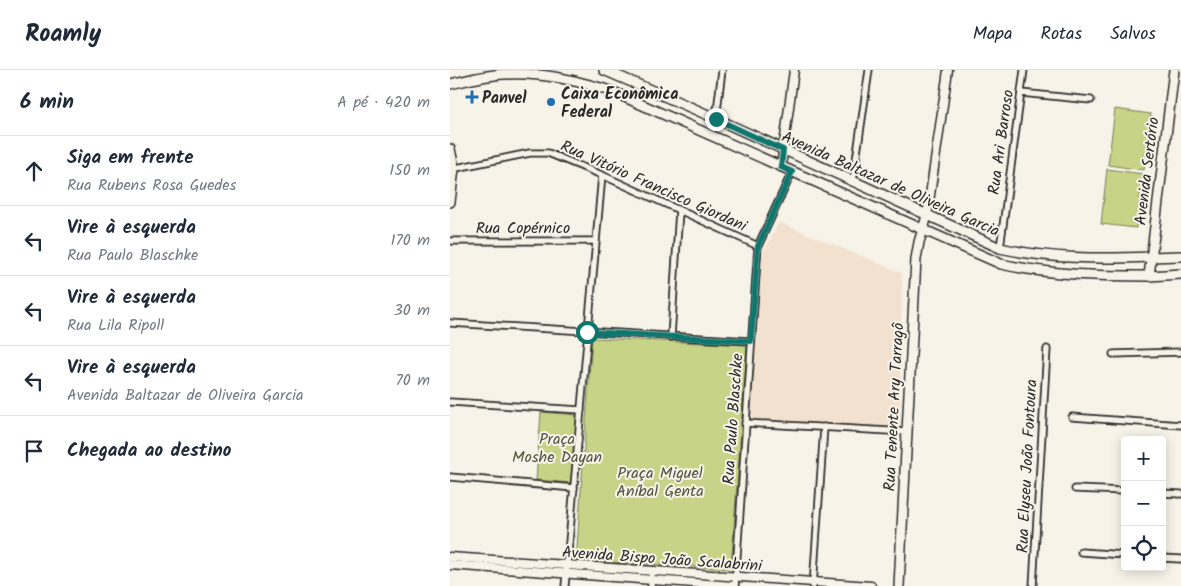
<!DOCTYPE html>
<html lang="pt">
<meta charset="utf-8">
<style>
:root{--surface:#fff;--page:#f2f2f3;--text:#1f2937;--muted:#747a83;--line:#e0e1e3}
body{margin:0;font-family:Kalam,sans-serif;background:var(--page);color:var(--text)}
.controls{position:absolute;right:15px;bottom:15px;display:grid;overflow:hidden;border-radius:5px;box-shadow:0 2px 12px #0003}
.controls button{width:45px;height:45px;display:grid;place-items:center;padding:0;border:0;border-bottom:1px solid var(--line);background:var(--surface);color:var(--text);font:25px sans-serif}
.stop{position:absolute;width:15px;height:15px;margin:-11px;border:4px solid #0f766e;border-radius:50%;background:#fff}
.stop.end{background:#0f766e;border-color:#fff;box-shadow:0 1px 5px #0008}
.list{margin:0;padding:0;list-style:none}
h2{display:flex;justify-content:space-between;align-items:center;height:65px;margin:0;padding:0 20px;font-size:21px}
h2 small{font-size:16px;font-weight:400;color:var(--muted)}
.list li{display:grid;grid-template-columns:32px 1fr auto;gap:15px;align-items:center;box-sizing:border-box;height:70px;padding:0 20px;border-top:1px solid var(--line)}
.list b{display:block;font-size:19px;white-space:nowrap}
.list p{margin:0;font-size:16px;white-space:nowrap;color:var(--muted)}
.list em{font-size:16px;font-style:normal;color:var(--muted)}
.icon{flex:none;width:28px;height:28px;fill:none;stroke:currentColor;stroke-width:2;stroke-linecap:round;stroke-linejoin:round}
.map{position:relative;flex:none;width:731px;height:516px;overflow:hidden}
header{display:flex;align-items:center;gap:30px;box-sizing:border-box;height:70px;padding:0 25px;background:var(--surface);border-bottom:1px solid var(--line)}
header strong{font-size:24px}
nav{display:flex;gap:28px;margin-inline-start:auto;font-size:18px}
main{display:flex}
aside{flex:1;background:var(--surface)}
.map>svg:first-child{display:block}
.built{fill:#f2e1cf}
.green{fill:#c7d386;stroke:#797f58}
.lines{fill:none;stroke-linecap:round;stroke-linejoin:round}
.minor-casing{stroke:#2b2b2b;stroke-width:9}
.tertiary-casing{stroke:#2b2b2b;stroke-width:11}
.secondary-casing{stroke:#2b2b2b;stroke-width:12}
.primary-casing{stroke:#2b2b2b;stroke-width:12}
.minor{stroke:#f7f3e8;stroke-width:5.5}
.tertiary{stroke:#f7f3e8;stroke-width:8}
.secondary{stroke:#f7f3e8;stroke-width:9}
.primary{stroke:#f7f3e8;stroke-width:9}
.route{stroke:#0f766e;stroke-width:6}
.poi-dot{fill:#1f6fb2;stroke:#f7f3e8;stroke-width:2}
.labels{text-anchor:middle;stroke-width:4;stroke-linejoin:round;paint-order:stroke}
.poi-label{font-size:16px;font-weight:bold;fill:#2b2b2b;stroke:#f7f3e8;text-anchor:start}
.street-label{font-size:16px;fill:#2b2b2b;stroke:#f7f3e8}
.park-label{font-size:16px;fill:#525542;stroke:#f7f3e8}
</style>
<header>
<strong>Roamly</strong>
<nav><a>Mapa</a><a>Rotas</a><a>Salvos</a></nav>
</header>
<main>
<aside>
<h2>6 min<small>A pé · 420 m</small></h2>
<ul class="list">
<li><svg class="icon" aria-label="ahead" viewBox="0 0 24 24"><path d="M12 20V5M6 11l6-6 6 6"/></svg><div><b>Siga em frente</b><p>Rua Rubens Rosa Guedes</p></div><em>150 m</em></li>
<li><svg class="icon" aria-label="left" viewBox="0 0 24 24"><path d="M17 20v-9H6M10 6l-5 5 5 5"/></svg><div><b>Vire à esquerda</b><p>Rua Paulo Blaschke</p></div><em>170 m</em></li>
<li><svg class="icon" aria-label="left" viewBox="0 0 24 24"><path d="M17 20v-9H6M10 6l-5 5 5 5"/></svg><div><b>Vire à esquerda</b><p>Rua Lila Ripoll</p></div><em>30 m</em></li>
<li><svg class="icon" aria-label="left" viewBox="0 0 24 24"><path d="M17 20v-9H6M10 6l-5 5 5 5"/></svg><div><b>Vire à esquerda</b><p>Avenida Baltazar de Oliveira Garcia</p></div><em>70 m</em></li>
<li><svg class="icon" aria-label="arrive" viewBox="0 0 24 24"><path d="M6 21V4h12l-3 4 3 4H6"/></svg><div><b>Chegada ao destino</b></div></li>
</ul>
</aside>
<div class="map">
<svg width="731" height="516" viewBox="0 0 731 516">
<rect width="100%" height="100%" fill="#f7f3e8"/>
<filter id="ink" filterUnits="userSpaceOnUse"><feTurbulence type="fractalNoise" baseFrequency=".02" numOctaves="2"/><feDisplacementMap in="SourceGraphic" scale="10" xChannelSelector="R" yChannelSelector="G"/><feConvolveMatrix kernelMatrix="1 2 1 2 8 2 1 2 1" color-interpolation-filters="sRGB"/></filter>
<g filter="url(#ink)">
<!-- built -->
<polygon class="built" points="329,152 452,203 450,358 300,349 313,183"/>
<!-- green -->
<g class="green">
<polygon points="665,39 701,44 694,100 658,95"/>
<polygon points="657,99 693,104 686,158 651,154"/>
<polygon points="142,268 297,275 281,499 126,490"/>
<polygon points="91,342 127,345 123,413 86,410"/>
</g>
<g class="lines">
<defs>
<g id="minor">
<polyline points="571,23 641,30"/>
<polyline points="266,49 272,0"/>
<polyline points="1,99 80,83 98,83 152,105 308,176"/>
<polyline points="403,111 419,0"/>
<polyline points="0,171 145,171"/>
<polyline points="550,178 574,0"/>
<polyline points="0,253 301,271"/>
<polyline points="221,267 229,140"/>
<polyline points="663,284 731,282"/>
<polyline points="0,332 131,340"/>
<polyline points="622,347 731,355"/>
<polyline points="295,353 457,362"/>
<polyline points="0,407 124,418"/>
<polyline points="625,419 675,421"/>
<polyline points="712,423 731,424"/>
<polyline points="631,482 675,485"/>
<polyline points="712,488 731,489"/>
<polyline points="115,516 152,105"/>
<polyline points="201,516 202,501"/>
<polyline points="285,516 308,176 342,102"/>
<polyline points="363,516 374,357"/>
<polyline points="583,516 597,279"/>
</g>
<g id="tertiary">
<polyline points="331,97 344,0"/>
<polyline points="477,146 498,0"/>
<polyline points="0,487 421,516"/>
<polyline points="0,495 284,516"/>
</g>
<g id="secondary">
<path d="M154,0L249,41L550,178C600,189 649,189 700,187"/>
<path d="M0,14C18,10 36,5 54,4C93,2 124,10 161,21L551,194C600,205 649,206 699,206"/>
<polyline points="0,79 4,98 0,132"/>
<polyline points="449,516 466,189 469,172 477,146"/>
</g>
<g id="primary">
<polyline points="724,0 699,206 731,204"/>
<polyline points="700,187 731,186"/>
</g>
</defs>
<!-- minor casing -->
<use href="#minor" class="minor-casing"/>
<!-- tertiary casing -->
<use href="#tertiary" class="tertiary-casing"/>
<!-- secondary casing -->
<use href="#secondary" class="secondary-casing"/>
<!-- primary casing -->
<use href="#primary" class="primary-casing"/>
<!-- minor -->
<use href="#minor" class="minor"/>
<!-- tertiary -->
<use href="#tertiary" class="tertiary"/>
<!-- secondary -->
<use href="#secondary" class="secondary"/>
<!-- primary -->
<use href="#primary" class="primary"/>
</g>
</g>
<g class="lines" filter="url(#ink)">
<!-- route -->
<polyline class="route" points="137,262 301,271 308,176 342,102 331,97 333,80 266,49"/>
</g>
<!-- markers -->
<g class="poi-dot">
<path d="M19.5 19.5h5v5h5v5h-5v5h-5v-5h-5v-5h5z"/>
<circle cx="101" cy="32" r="5"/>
</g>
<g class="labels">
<!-- poi labels -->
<g class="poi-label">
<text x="111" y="29">Caixa Econômica<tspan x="111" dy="18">Federal</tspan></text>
<text x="32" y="33">Panvel</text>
</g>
<!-- street labels -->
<g class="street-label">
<text transform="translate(550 72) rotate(-82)" y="6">Rua Ari Barroso</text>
<text transform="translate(696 101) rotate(-83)" y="6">Avenida Sertório</text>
<text transform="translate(441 113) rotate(24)" y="6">Avenida Baltazar de Oliveira Garcia</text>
<text transform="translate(204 115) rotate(24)" y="6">Rua Vitório Francisco Giordani</text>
<text x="73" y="163">Rua Copérnico</text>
<text transform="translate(443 337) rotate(-87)" y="6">Rua Tenente Ary Tarragô</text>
<text transform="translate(282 349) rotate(-86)" y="6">Rua Paulo Blaschke</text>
<text transform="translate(576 396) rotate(-87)" y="6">Rua Elyseu João Fontoura</text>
<text transform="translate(212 488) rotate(4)" y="6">Avenida Bispo João Scalabrini</text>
</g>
<!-- park labels -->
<g class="park-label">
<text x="107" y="374">Praça<tspan x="107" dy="18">Moshe Dayan</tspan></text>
<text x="210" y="408">Praça Miguel<tspan x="210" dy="18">Aníbal Genta</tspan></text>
</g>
</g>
</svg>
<div class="controls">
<button>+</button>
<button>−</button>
<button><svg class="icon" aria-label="locate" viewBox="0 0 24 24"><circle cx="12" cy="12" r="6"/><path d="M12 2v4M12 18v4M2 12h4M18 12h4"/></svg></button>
</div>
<div class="stop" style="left:137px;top:262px"></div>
<div class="stop end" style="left:266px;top:49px"></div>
</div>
</main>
